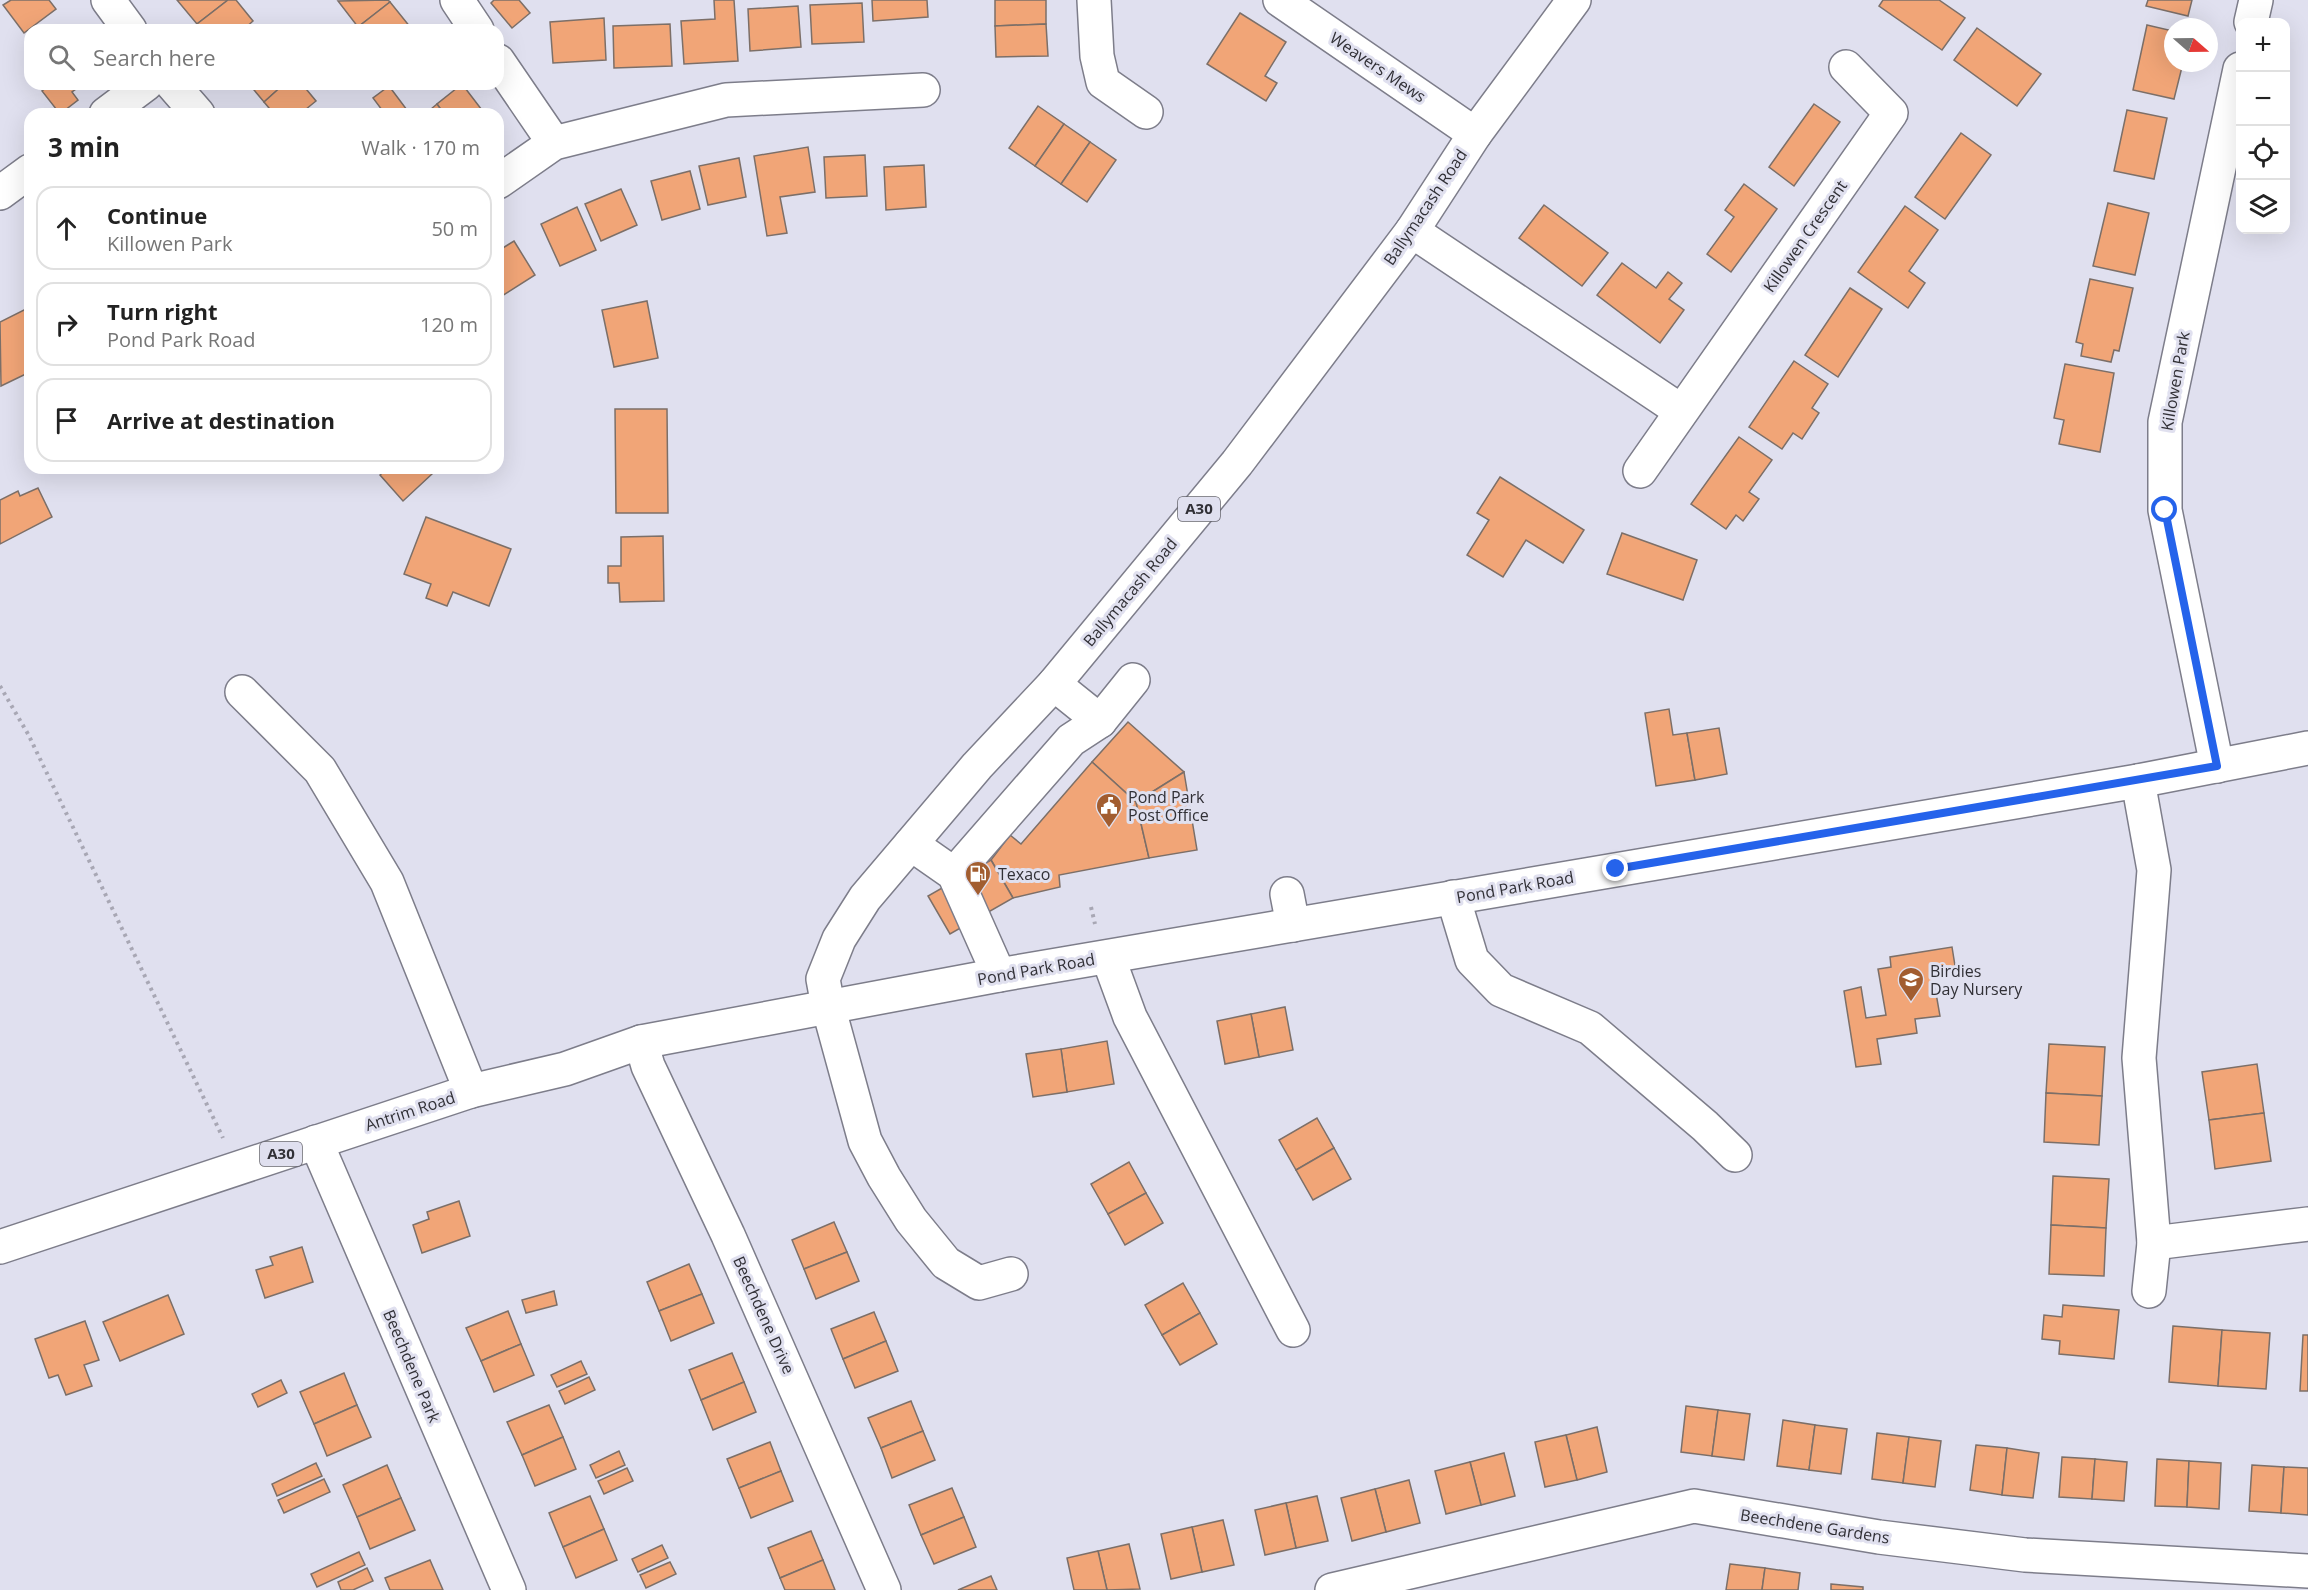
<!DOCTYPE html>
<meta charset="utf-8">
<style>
:root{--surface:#fff;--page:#f2f2f2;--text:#222;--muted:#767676;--line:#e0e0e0}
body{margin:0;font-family:"Open Sans",sans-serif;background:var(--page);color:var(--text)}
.controls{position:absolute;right:18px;top:18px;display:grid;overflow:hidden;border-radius:12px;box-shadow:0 6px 24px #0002}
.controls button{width:54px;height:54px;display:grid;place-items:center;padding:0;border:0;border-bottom:2px solid var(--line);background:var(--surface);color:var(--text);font:30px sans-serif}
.compass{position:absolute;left:2164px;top:18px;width:54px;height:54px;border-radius:50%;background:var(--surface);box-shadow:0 6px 24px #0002;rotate:110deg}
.stop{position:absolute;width:18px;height:18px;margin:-14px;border:4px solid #2563eb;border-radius:50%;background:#fff}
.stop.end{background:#2563eb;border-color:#fff;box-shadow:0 2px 6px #0008}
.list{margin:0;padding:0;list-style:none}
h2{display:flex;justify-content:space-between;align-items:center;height:78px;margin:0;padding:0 24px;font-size:26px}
h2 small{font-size:20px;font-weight:400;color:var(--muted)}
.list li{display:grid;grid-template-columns:39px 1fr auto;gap:18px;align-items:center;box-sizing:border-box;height:84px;margin:0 12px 12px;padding:0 12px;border:2px solid var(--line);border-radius:18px}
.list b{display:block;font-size:22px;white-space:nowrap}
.list p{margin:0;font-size:20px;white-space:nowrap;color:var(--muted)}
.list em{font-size:20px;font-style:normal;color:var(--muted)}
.icon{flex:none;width:33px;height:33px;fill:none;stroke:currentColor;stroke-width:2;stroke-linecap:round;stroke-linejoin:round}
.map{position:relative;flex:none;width:2308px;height:1590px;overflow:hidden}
.search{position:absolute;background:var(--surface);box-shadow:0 6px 24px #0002;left:24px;top:24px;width:480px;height:66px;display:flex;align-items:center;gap:15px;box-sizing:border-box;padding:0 21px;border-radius:18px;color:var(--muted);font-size:22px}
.panel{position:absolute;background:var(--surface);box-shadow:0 6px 24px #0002;left:24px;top:108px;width:480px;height:366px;border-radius:18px}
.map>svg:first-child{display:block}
.building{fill:#f1a577;stroke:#7c6f68;stroke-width:1.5}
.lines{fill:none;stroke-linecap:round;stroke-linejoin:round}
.minor-casing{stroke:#7d7d8a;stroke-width:36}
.major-casing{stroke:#7d7d8a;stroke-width:36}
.path{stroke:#a8a7b4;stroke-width:4;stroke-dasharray:3 4.5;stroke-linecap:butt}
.minor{stroke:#fff;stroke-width:33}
.major{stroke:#fff;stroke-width:33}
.route{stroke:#2563eb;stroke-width:8}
.labels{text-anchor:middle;stroke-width:6;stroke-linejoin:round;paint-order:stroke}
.shield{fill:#e0e0ef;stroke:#66656e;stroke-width:1.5}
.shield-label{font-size:15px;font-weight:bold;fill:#313036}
.street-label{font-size:16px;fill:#313036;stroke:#e0e0ef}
.poi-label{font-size:16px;fill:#313036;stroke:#e0e0ef;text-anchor:start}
</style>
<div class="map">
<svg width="2308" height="1590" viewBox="0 0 2308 1590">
<rect width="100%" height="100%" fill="#e0e0ef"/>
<!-- building -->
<g class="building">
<polygon points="11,0 49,0 56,9 24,33 3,5"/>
<polygon points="177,0 228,0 197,24"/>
<polygon points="228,0 236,0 253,21 243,30 201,30 197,24"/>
<polygon points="388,0 390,2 358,27 338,1"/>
<polygon points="494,0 519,0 530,13 512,28 491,3"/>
<polygon points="714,0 734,0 738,61 684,64 681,21 715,19"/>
<polygon points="872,0 927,0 928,17 873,21"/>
<polygon points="995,0 1046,0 1046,24 995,26"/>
<polygon points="1883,0 1939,0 1965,18 1942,50 1879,6"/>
<polygon points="2148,0 2192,0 2188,16 2146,6"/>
<polygon points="390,2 411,28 360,30 358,27"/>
<polygon points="862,3 864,42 812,44 810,5"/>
<polygon points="798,6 801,47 750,51 748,9"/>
<polygon points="1240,13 1286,42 1265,76 1277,83 1266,101 1207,64"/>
<polygon points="604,18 606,60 553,63 550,22"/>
<polygon points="670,24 672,66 614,68 613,26"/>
<polygon points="1046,24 1048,56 996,57 995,26"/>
<polygon points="2147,25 2173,31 2173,63 2183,63 2174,99 2133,90"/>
<polygon points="1977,28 2041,74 2017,106 1954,60"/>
<polygon points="51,84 83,84 72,92 78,100 60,114 42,91"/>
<polygon points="249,84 284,84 264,102"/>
<polygon points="284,84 302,84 316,101 300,114 274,114 264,102"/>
<polygon points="462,84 485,114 444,114 437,104"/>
<polygon points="389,86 410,114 385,114 373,98"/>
<polygon points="437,104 444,114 425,114"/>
<polygon points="1814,104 1840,122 1794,186 1769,167"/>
<polygon points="1038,106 1064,124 1035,166 1009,148"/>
<polygon points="2127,110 2167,118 2154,179 2114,171"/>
<polygon points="1064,124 1090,142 1061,184 1035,166"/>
<polygon points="1961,133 1991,155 1945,219 1915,197"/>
<polygon points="1090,142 1116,160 1087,202 1061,184"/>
<polygon points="808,147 815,192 780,197 787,233 767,236 754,156"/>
<polygon points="865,155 867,196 826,198 824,157"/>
<polygon points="739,158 746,197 708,205 699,166"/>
<polygon points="924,165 926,207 886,210 884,167"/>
<polygon points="690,171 700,209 662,220 651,181"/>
<polygon points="1744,184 1777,209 1731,272 1707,254 1734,217 1725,210"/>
<polygon points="621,189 637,225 601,241 585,204"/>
<polygon points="2108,203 2149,213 2135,275 2093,266"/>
<polygon points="1544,205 1608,253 1582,286 1519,238"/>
<polygon points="1905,206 1938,230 1909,271 1925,283 1908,308 1858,272"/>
<polygon points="577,207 596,250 560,266 541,224"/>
<polygon points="514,241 535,275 502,296 498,290 498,251"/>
<polygon points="1622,263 1656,288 1668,272 1682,283 1669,299 1684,310 1660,343 1597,295"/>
<polygon points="2090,279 2133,288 2119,351 2114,350 2111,362 2081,356 2083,344 2076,342"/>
<polygon points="1850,288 1882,309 1838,377 1805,355"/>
<polygon points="647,301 658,358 614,367 602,310"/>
<polygon points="26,309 30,316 30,372 1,386 0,322"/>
<polygon points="1794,361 1828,384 1812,408 1819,413 1802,439 1793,433 1782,449 1749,427"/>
<polygon points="2065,364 2114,373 2100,452 2059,444 2064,420 2054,418"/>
<polygon points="615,409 667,409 668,513 616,513"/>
<polygon points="1739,437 1772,460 1749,492 1759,499 1743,521 1736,515 1726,529 1691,504"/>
<polygon points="388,468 427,468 432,474 403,501 380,475"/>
<polygon points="1500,477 1584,530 1563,563 1526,540 1503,577 1467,555 1489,520 1477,513"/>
<polygon points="38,488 52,517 0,544 0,500 18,491 20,496"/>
<polygon points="426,517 511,549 489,606 453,592 447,606 426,598 431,584 404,574"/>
<polygon points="1622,533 1697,560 1683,600 1607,574"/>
<polygon points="663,536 664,601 620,602 619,583 608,583 608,566 621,566 621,537"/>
<polygon points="1669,709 1673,735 1687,733 1695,780 1656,786 1645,713"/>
<polygon points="1128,722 1184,772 1136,802 1092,762"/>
<polygon points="1719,728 1727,774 1695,780 1687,733"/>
<polygon points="1092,762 1136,802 1149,858 1059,875 1060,887 1013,898 991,860 1010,835 1021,844"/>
<polygon points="1184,772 1197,850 1149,858 1136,802"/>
<polygon points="991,860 1013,898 950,934 928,896"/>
<polygon points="1952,947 1956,972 1933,976 1940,1016 1915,1019 1917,1033 1877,1039 1881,1064 1856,1067 1844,991 1861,987 1866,1018 1886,1015 1878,969 1891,967 1890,957"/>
<polygon points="1285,1007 1293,1050 1259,1057 1251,1014"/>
<polygon points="1251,1014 1259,1057 1225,1064 1217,1021"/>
<polygon points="1107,1041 1114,1084 1067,1092 1061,1049"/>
<polygon points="2049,1044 2105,1047 2102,1096 2046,1093"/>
<polygon points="1061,1049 1067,1092 1033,1097 1026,1054"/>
<polygon points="2257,1064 2264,1113 2209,1120 2202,1072"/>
<polygon points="2046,1093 2102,1096 2099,1145 2044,1142"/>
<polygon points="2264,1113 2271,1161 2215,1169 2209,1120"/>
<polygon points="1317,1118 1334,1148 1296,1170 1279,1140"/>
<polygon points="1334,1148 1351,1179 1313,1200 1296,1170"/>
<polygon points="1129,1162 1146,1193 1108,1214 1091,1184"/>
<polygon points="2053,1176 2109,1179 2106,1228 2051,1225"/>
<polygon points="1146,1193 1163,1223 1125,1245 1108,1214"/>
<polygon points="459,1201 470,1236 422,1253 413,1225 429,1219 427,1212"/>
<polygon points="834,1222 847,1252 804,1269 792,1240"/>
<polygon points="2051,1225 2106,1228 2104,1276 2049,1274"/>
<polygon points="302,1247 313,1282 265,1298 256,1270 273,1265 270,1257"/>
<polygon points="847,1252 859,1281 816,1299 804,1269"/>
<polygon points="689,1264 702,1294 659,1311 647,1282"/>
<polygon points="1183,1283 1200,1313 1162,1335 1145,1305"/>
<polygon points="554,1291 557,1305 526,1313 522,1300"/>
<polygon points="702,1294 714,1323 671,1341 659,1311"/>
<polygon points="168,1295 184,1334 120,1361 103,1322"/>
<polygon points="2063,1305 2119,1310 2114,1359 2059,1354 2060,1341 2042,1339 2044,1315 2062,1317"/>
<polygon points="508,1311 521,1344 481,1361 466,1328"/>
<polygon points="874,1312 886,1341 843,1359 831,1329"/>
<polygon points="1200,1313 1217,1344 1180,1365 1162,1335"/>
<polygon points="85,1321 99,1360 84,1365 92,1386 66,1395 58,1375 49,1378 35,1339"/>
<polygon points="2173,1326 2222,1330 2218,1386 2169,1382"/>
<polygon points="2222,1330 2270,1333 2266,1389 2218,1386"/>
<polygon points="2303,1335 2308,1335 2308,1391 2300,1391"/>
<polygon points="886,1341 898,1371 855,1388 843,1359"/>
<polygon points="521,1344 534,1375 494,1392 481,1361"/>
<polygon points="732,1353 744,1382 701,1400 689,1370"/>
<polygon points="581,1361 587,1374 557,1387 551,1375"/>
<polygon points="344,1373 357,1405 314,1424 300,1392"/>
<polygon points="589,1377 595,1390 565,1404 559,1391"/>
<polygon points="281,1380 287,1393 258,1407 252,1394"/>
<polygon points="744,1382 756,1412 713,1430 701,1400"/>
<polygon points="911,1401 923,1431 881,1448 868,1418"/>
<polygon points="357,1405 371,1437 327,1456 314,1424"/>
<polygon points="549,1405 563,1437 522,1455 507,1422"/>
<polygon points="1686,1406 1718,1410 1712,1456 1681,1452"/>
<polygon points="1718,1410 1750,1414 1744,1460 1712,1456"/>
<polygon points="1783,1420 1815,1425 1809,1470 1777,1466"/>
<polygon points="1815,1425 1847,1429 1841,1474 1809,1470"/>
<polygon points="1597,1427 1607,1472 1577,1480 1566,1435"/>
<polygon points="923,1431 935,1460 892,1478 881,1448"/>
<polygon points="1877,1433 1909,1437 1903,1483 1872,1479"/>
<polygon points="1566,1435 1577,1480 1545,1487 1535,1442"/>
<polygon points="563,1437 576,1469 535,1486 522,1455"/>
<polygon points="1909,1437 1941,1441 1935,1487 1903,1483"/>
<polygon points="770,1442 781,1471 739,1488 727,1459"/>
<polygon points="1976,1445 2007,1448 2002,1495 1970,1490"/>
<polygon points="2007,1448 2039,1453 2033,1498 2002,1495"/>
<polygon points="619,1451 625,1465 596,1478 590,1465"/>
<polygon points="1504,1453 1515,1496 1481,1505 1470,1462"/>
<polygon points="2062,1457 2095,1459 2092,1499 2059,1497"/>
<polygon points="2095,1459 2127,1462 2124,1501 2092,1499"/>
<polygon points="2157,1459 2189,1461 2187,1507 2155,1506"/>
<polygon points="2189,1461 2221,1463 2219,1509 2187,1507"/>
<polygon points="1470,1462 1481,1505 1446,1514 1435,1471"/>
<polygon points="316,1463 322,1476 277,1496 272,1484"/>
<polygon points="387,1465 401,1498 357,1517 343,1485"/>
<polygon points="2252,1465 2284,1467 2281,1513 2249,1511"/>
<polygon points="2284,1467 2308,1468 2308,1515 2281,1513"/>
<polygon points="627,1468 633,1481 604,1494 598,1481"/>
<polygon points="781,1471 793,1501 751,1518 739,1488"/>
<polygon points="324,1479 330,1492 284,1513 278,1500"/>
<polygon points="1409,1480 1420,1523 1386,1532 1375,1489"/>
<polygon points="952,1488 964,1517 921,1535 909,1505"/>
<polygon points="1375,1489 1386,1532 1352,1541 1341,1498"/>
<polygon points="590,1496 604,1529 563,1547 549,1513"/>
<polygon points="1317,1496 1328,1541 1296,1548 1286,1503"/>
<polygon points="401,1498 415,1530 370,1549 357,1517"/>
<polygon points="1286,1503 1296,1548 1265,1555 1255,1510"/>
<polygon points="964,1517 976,1547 934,1564 921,1535"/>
<polygon points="1223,1520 1234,1565 1202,1572 1192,1527"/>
<polygon points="1192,1527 1202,1572 1171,1579 1161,1534"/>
<polygon points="604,1529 617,1560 576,1578 563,1547"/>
<polygon points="811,1531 823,1560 780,1578 768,1548"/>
<polygon points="1129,1544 1140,1589 1107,1590 1098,1551"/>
<polygon points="662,1545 668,1558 638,1572 632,1559"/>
<polygon points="1098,1551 1107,1590 1074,1590 1067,1558"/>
<polygon points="359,1552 365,1565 317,1587 311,1574"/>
<polygon points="430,1560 443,1590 390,1590 385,1578"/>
<polygon points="823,1560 835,1590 785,1590 780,1578"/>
<polygon points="670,1562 676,1574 646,1588 640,1575"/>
<polygon points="1730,1564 1765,1568 1762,1590 1726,1590"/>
<polygon points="367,1568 373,1581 353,1590 341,1590 338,1582"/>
<polygon points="1765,1568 1800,1573 1798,1590 1762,1590"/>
<polygon points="991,1576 997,1590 958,1590"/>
<polygon points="1831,1584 1863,1587 1863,1590 1831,1590"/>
</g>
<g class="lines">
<defs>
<g id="minor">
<polyline points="108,0 130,30"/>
<polyline points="457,0 477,30"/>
<polyline points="1094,0 1097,56 1103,82 1146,112"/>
<polyline points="1280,0 1475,134"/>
<polyline points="2251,22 2256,0"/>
<polyline points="498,61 554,143"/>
<polyline points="172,84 198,114"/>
<polyline points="106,114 146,84"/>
<polyline points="498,182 554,143 726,100 923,90"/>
<polyline points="0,193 30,171"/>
<polyline points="1412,231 1681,411"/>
<polyline points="1640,471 1891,113 1846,67"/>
<polyline points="1054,684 1100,721 1133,680"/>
<polyline points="242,692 320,770 387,882 471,1091"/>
<polyline points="2217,766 2165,510 2165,422 2240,69"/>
<polyline points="2138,781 2154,870 2139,1058 2154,1243 2149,1291"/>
<polyline points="911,844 954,874 999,975"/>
<polyline points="954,874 1071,740 1100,721"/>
<polyline points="1287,894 1293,925"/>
<polyline points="1453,897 1472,960 1501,990 1590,1028 1705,1126 1735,1155"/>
<polyline points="1108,957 1130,1017 1293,1330"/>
<polyline points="828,1006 865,1141 884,1177 911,1220 946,1263 979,1283 1011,1274"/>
<polyline points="641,1042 648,1066 728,1235 884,1590"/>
<polyline points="316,1142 509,1590"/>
<polyline points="2154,1243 2308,1224"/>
<polyline points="1332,1590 1694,1506 1879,1537 2025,1555 2308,1571"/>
</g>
<g id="major">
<polyline points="828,1006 823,979 839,939 865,898 977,766 1054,684 1237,463 1412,231 1475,134 1574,0"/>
<polyline points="0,1247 471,1091 565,1069 641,1042 999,975 2138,781 2308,748"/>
</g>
</defs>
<!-- minor casing -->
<use href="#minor" class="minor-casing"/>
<!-- major casing -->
<use href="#major" class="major-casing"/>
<!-- path -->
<g class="path">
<polyline points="0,686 28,734 223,1138"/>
<polyline points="1091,907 1095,924"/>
</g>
<!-- minor -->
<use href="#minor" class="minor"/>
<!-- major -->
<use href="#major" class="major"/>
</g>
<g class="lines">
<!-- route -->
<polyline class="route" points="1616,869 2217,766 2165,510"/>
</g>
<!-- icons -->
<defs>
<symbol id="civic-pin" viewBox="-11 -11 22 30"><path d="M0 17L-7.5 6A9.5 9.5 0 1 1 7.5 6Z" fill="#a25d30" stroke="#e0e0ef"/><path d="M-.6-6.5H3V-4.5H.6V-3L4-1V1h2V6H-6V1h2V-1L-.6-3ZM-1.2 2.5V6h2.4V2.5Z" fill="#fff"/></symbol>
<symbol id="fuel-pin" viewBox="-11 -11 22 30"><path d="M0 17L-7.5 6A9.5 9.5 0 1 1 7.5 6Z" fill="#a25d30" stroke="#e0e0ef"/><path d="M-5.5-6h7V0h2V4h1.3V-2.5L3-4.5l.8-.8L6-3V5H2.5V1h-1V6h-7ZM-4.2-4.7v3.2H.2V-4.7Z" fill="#fff"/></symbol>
<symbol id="school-pin" viewBox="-11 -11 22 30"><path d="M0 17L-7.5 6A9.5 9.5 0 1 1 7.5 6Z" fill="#a25d30" stroke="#e0e0ef"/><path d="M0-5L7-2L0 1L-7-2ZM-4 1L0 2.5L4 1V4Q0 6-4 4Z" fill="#fff"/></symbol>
</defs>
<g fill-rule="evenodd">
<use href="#civic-pin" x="1094" y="791" width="30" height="40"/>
<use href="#fuel-pin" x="963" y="859" width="30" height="40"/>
<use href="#school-pin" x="1896" y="965" width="30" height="40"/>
</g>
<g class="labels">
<!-- shield labels -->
<g class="shield">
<rect x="1178" y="497" width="42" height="24" rx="4.5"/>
<rect x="260" y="1142" width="42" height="24" rx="4.5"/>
</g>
<g class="shield-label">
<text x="1199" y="514">A30</text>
<text x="281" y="1159">A30</text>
</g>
<!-- street labels -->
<g class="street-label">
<text transform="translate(1378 67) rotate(34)" y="6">Weavers Mews</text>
<text transform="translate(1425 207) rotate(-56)" y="6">Ballymacash Road</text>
<text transform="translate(1805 236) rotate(-55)" y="6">Killowen Crescent</text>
<text transform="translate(2175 381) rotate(-80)" y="6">Killowen Park</text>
<text transform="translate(1130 592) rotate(-50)" y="6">Ballymacash Road</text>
<text transform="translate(1515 887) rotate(-10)" y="6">Pond Park Road</text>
<text transform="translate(1036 969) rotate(-10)" y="6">Pond Park Road</text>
<text transform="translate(410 1111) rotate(-18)" y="6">Antrim Road</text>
<text transform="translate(764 1315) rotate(66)" y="6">Beechdene Drive</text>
<text transform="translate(412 1366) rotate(67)" y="6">Beechdene Park</text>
<text transform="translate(1815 1526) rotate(9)" y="6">Beechdene Gardens</text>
</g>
<!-- poi labels -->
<g class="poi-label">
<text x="1128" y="803">Pond Park<tspan x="1128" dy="18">Post Office</tspan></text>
<text x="998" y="880">Texaco</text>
<text x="1930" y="977">Birdies<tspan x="1930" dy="18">Day Nursery</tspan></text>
</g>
</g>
</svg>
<div class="controls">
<button>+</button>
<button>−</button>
<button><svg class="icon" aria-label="locate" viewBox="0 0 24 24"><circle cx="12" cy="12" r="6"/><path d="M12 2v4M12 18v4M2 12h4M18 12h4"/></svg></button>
<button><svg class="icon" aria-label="layers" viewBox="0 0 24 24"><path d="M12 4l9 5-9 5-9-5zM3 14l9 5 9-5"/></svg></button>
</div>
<svg class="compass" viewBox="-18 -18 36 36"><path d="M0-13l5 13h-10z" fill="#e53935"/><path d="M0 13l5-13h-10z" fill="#767676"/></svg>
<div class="stop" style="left:2165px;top:510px"></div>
<div class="stop end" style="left:1616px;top:869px"></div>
<div class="search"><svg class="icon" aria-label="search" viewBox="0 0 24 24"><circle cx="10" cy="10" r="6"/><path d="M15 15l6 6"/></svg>Search here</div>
<section class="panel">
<h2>3 min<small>Walk · 170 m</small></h2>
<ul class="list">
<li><svg class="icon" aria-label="ahead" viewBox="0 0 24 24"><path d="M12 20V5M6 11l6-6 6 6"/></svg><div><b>Continue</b><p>Killowen Park</p></div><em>50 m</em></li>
<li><svg class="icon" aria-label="right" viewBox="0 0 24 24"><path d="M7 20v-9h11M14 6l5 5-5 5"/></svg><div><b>Turn right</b><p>Pond Park Road</p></div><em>120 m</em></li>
<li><svg class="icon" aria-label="arrive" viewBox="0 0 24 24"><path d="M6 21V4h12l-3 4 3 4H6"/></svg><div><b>Arrive at destination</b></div></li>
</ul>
</section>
</div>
